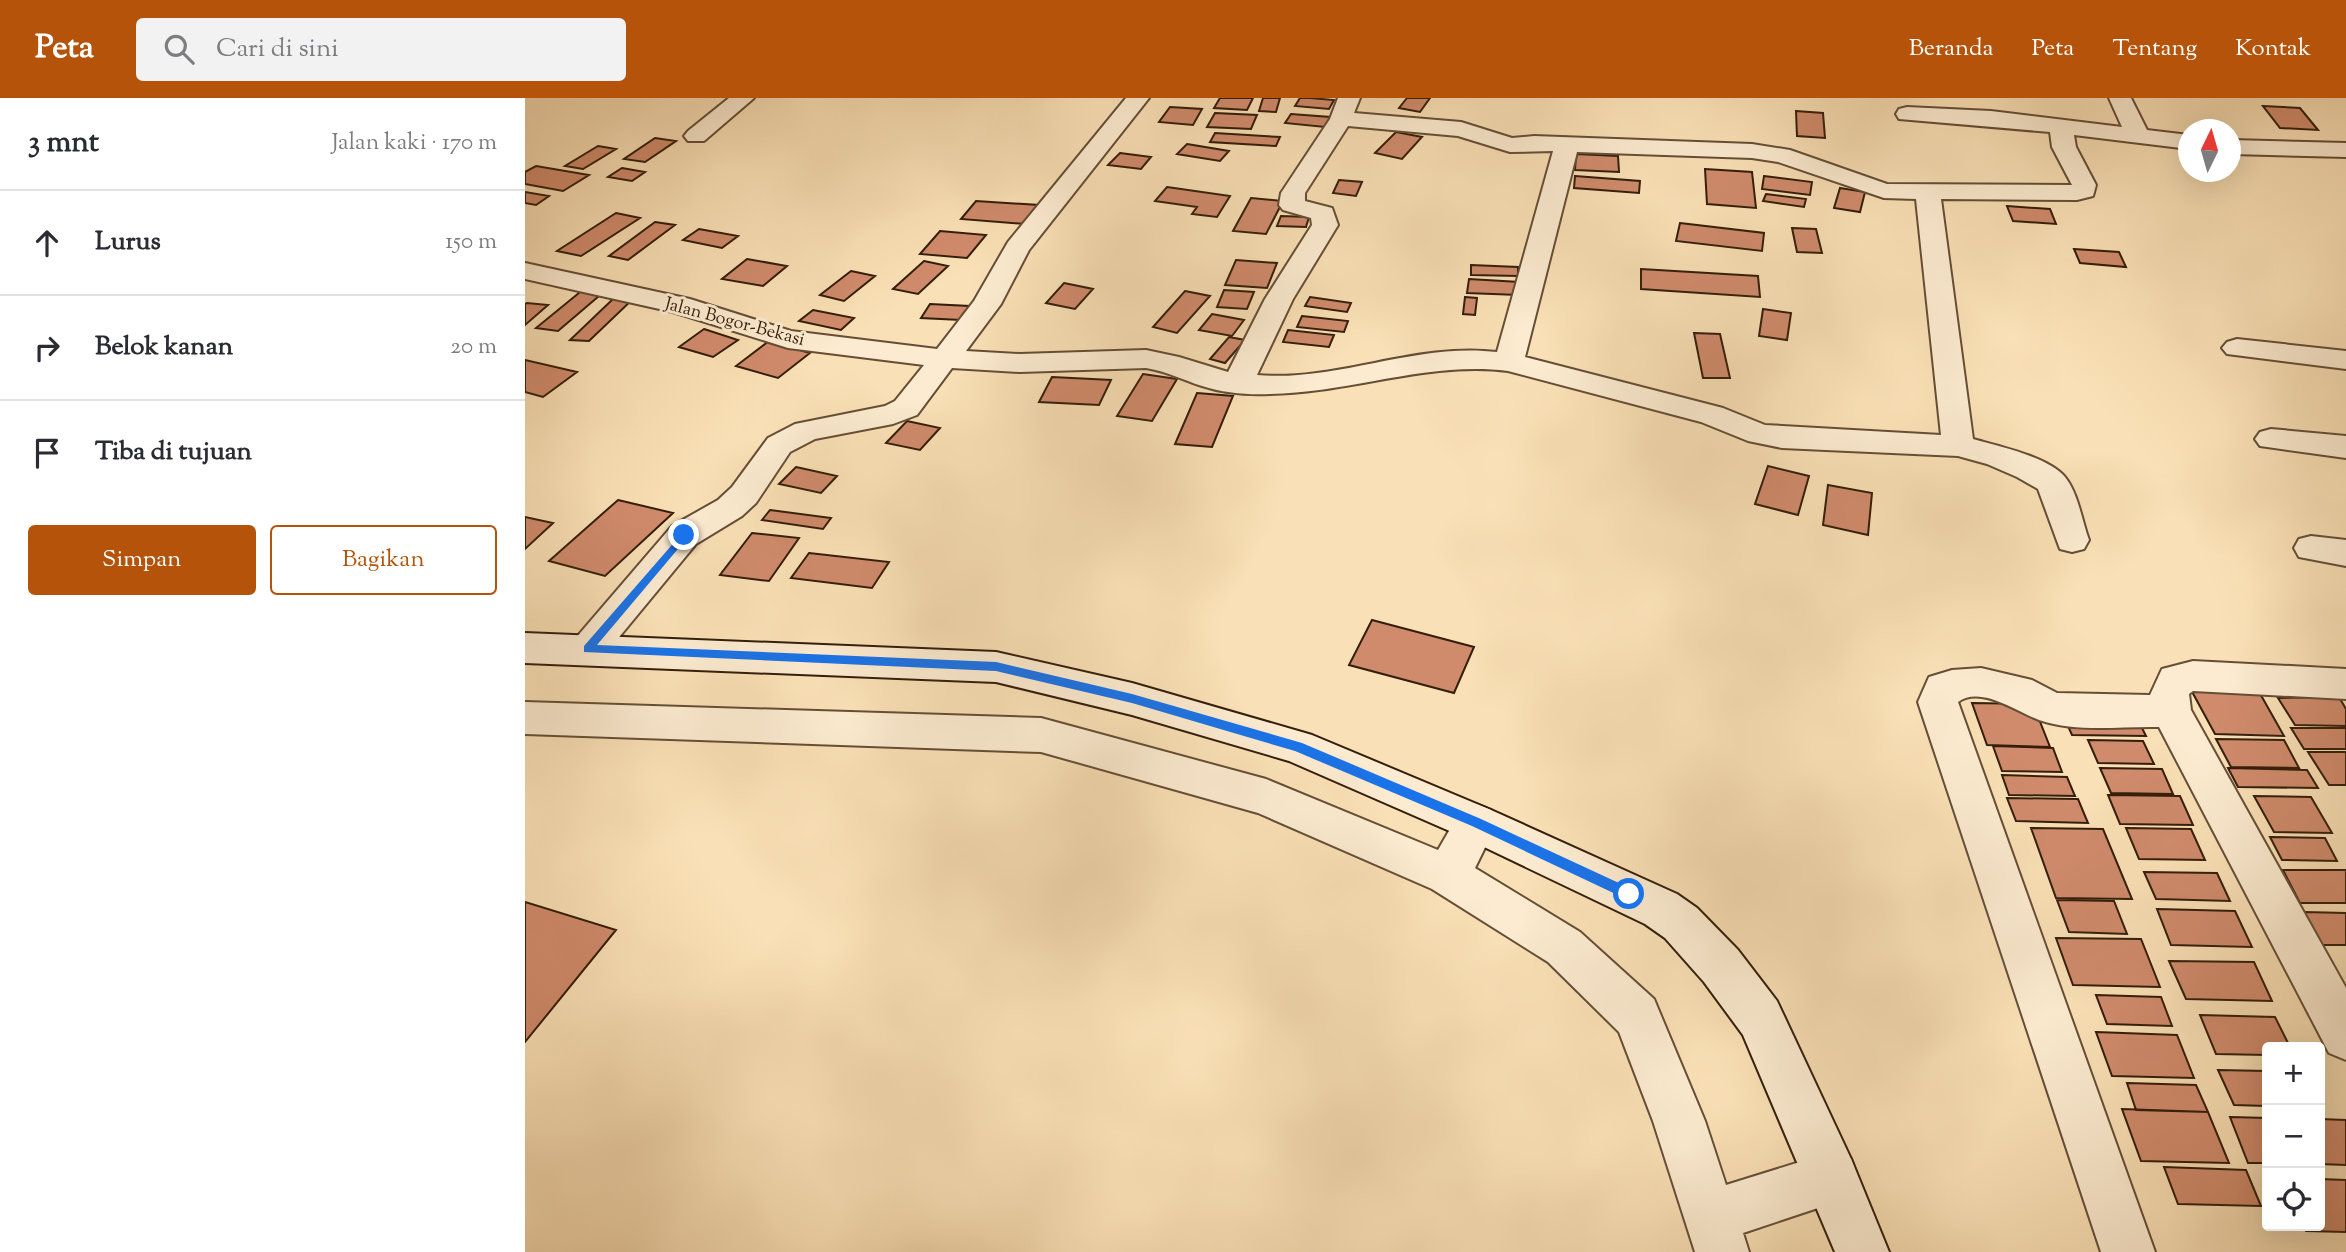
<!DOCTYPE html>
<html lang="id">
<meta charset="utf-8">
<style>
:root{--surface:#fff;--page:#f2f2f3;--text:#2b2b33;--muted:#7c7c81;--line:#e1e1e2;--accent:#b45309}
body{margin:0;font-family:"Sorts Mill Goudy",serif;background:var(--page);color:var(--text)}
.controls{position:absolute;right:21px;bottom:21px;display:grid;overflow:hidden;border-radius:7px;box-shadow:0 7px 28px #0002}
.controls button{width:63px;height:63px;display:grid;place-items:center;padding:0;border:0;border-bottom:2px solid var(--line);background:var(--surface);color:var(--text);font:35px sans-serif}
.compass{position:absolute;left:1653px;top:21px;width:63px;height:63px;border-radius:50%;background:var(--surface);box-shadow:0 7px 28px #0002;rotate:5deg}
.stop{position:absolute;width:21px;height:21px;margin:-16px;border:5px solid #1a73e8;border-radius:50%;background:#fff}
.stop.end{background:#1a73e8;border-color:#fff;box-shadow:0 2px 7px #0008}
.list{margin:0;padding:0;list-style:none}
h2{display:flex;justify-content:space-between;align-items:center;height:91px;margin:0;padding:0 28px;font-size:30px}
h2 small{font-size:23px;font-weight:400;color:var(--muted)}
.list li{display:grid;grid-template-columns:46px 1fr auto;gap:21px;align-items:center;box-sizing:border-box;height:105px;padding:0 28px;border-top:2px solid var(--line)}
.list b{display:block;font-size:26px;white-space:nowrap}
.list em{font-size:23px;font-style:normal;color:var(--muted)}
.actions{display:flex;gap:14px;padding:21px 28px}
.actions a{flex:1;padding:16px 0;border:2px solid var(--accent);border-radius:7px;text-align:center;font-size:24px;color:var(--accent)}
.actions .main{background:var(--accent);color:#fff}
.icon{flex:none;width:38px;height:38px;fill:none;stroke:currentColor;stroke-width:2;stroke-linecap:round;stroke-linejoin:round}
.map{position:relative;flex:none;width:1821px;height:1154px;overflow:hidden}
header{display:flex;align-items:center;gap:42px;box-sizing:border-box;height:98px;padding:0 35px;background:var(--accent);color:#fff}
header strong{font-size:33px}
nav{display:flex;gap:38px;margin-inline-start:auto;font-size:24px}
.search{width:490px;height:63px;background:var(--page);display:flex;align-items:center;gap:18px;box-sizing:border-box;padding:0 24px;border-radius:7px;color:var(--muted);font-size:26px}
main{display:flex}
aside{flex:1;background:var(--surface)}
.map>svg:first-child{display:block}
</style>
<header>
<strong>Peta</strong>
<div class="search"><svg class="icon" aria-label="search" viewBox="0 0 24 24"><circle cx="10" cy="10" r="6"/><path d="M15 15l6 6"/></svg>Cari di sini</div>
<nav><a>Beranda</a><a>Peta</a><a>Tentang</a><a>Kontak</a></nav>
</header>
<main>
<aside>
<h2>3 mnt<small>Jalan kaki · 170 m</small></h2>
<ul class="list">
<li><svg class="icon" aria-label="ahead" viewBox="0 0 24 24"><path d="M12 20V5M6 11l6-6 6 6"/></svg><div><b>Lurus</b></div><em>150 m</em></li>
<li><svg class="icon" aria-label="right" viewBox="0 0 24 24"><path d="M7 20v-9h11M14 6l5 5-5 5"/></svg><div><b>Belok kanan</b></div><em>20 m</em></li>
<li><svg class="icon" aria-label="arrive" viewBox="0 0 24 24"><path d="M6 21V4h12l-3 4 3 4H6"/></svg><div><b>Tiba di tujuan</b></div></li>
</ul>
<div class="actions"><a class="main">Simpan</a><a>Bagikan</a></div>
</aside>
<div class="map">
<svg width="1821" height="1154" viewBox="0 0 1821 1154">
<rect width="100%" height="100%" fill="#fae0b6"/>
<filter id="stains"><feTurbulence type="fractalNoise" baseFrequency=".00286" numOctaves="4"/><feColorMatrix values="0 0 0 0 .2 0 0 0 0 .09 0 0 0 0 .02 0 0 0 .5 -.17"/></filter>
<radialGradient id="worn" r=".72"><stop offset=".6" stop-color="#630" stop-opacity="0"/><stop offset="1" stop-color="#630" stop-opacity=".3"/></radialGradient>
<path fill="#d08b6c" stroke="#331e0b" stroke-width="2" d="M695,0H728L722,12L689,10Z
M738,0H755L751,14L734,13Z
M775,0H785L809,2L804,11L770,8Z
M882,0H905L895,14L874,10Z
M1738,8L1775,10L1793,32L1755,30Z
M645,9L677,11L668,27L634,24Z
M1271,13L1298,15L1300,40L1272,38Z
M690,15L732,17L726,31L682,29Z
M766,16L805,19L800,29L760,25Z
M871,34L897,39L877,61L850,55Z
M690,35L755,39L751,48L685,44Z
M130,40L151,43L120,64L99,61Z
M662,46L704,53L695,63L652,56Z
M73,48L91,51L58,71L40,68Z
M595,55L626,59L616,71L583,67Z
M1051,56L1093,58L1094,74L1050,72Z
M11,68L64,77L38,93L0,86V74Z
M97,70L120,74L107,83L83,79Z
M1180,71L1227,74L1231,110L1182,106Z
M1050,78L1115,83L1114,95L1049,90Z
M1239,78L1287,84L1285,97L1237,91Z
M814,82L837,84L831,98L808,95Z
M642,89L705,98L692,119L667,116L672,109L630,103Z
M1315,90L1340,94L1335,114L1309,110Z
M0,94L24,98L11,107L0,105Z
M1241,96L1281,101L1279,109L1238,103Z
M726,100L758,103L741,136L708,133Z
M451,103L514,107L501,126L436,121Z
M1482,108L1525,111L1531,126L1488,123Z
M91,115L115,120L56,158L32,153Z
M756,118L784,119L781,129L752,128Z
M130,124L150,127L103,162L84,158Z
M1155,125L1239,135L1237,153L1151,143Z
M1267,130L1291,131L1297,155L1272,154Z
M174,131L213,138L197,150L158,142Z
M415,133L461,137L442,160L395,156Z
M1549,151L1594,154L1601,169L1555,165Z
M222,161L262,168L238,188L197,181Z
M711,162L752,165L742,190L700,187Z
M399,163L423,168L393,196L368,191Z
M946,167L993,169V178L946,177Z
M1116,171L1233,178L1235,199L1116,191Z
M326,173L350,178L319,203L295,197Z
M944,181L994,184L993,197L942,195Z
M539,185L568,191L550,211L521,205Z
M60,190L81,192L33,233L11,230Z
M699,192L729,194L722,211L692,209Z
M660,193L685,198L652,235L628,229Z
M785,199L826,205L822,214L780,208Z
M940,199L952,200L950,217L938,216Z
M89,200L108,201L64,243L45,242Z
M2,205L23,207L0,227V206Z
M405,206L444,208L436,222L396,220Z
M1238,211L1266,215L1262,242L1234,238Z
M288,212L329,220L316,232L274,223Z
M687,216L719,222L707,238L674,232Z
M777,218L823,223L819,234L772,229Z
M179,231L213,242L188,259L154,249Z
M763,232L809,237L804,249L758,244Z
M1169,235L1195,236L1205,280H1178Z
M704,239L720,242L700,265L685,261Z
M244,243L285,255L253,280L211,268Z
M0,262L52,274L18,299L0,294Z
M618,276L652,281L627,323L592,318Z
M527,279L586,282L574,307L514,304Z
M672,295L708,298L687,349L650,346Z
M382,323L415,330L395,352L361,345Z
M1243,368L1284,378L1273,417L1230,406Z
M271,369L312,378L296,395L254,386Z
M1303,387L1347,395L1343,437L1298,427Z
M93,402L148,415L80,478L24,463Z
M245,412L306,420L298,431L237,422Z
M0,419L28,425L0,451Z
M227,435L274,440L244,483L195,477Z
M284,455L364,464L347,490L266,480Z
M847,522L949,549L929,595L824,567Z
M1665,590L1733,592L1759,638L1690,636Z
M1814,599L1821,611V628L1770,627L1753,600Z
M1447,605L1508,606L1525,649L1462,647Z
M1538,617L1611,618L1621,638L1547,637Z
M1766,630H1821V651H1779Z
M1691,641L1759,642L1774,670L1706,669Z
M1563,642L1618,643L1629,666L1573,665Z
M1468,648L1528,650L1537,674L1477,673Z
M1783,654H1821V687H1804Z
M1575,670L1637,671L1648,696L1586,695Z
M1703,670L1782,672L1793,690L1713,689Z
M1477,677L1542,679L1550,698L1484,697Z
M1583,697L1655,698L1668,727L1595,726Z
M1729,698L1786,699L1807,735L1749,734Z
M1482,700L1553,701L1563,725L1491,723Z
M1506,730L1578,731L1607,801L1531,800Z
M1601,730L1666,731L1680,762L1614,761Z
M1745,739L1800,740L1812,763L1757,762Z
M1758,772H1821V805H1775Z
M1619,774L1692,775L1705,803L1631,801Z
M1532,802L1589,803L1602,836L1544,834Z
M0,804L91,832L0,944Z
M1632,811L1710,813L1727,849L1646,847Z
M1779,814L1821,815V847H1797Z
M1531,840L1616,841L1635,889L1548,887Z
M1644,863L1729,864L1747,903L1661,901Z
M1571,897L1636,899L1647,928L1582,926Z
M1675,917L1750,919L1765,949H1742V957L1691,956Z
M1571,934L1652,937L1669,980L1587,978Z
M1693,972L1742,973V1008L1709,1007Z
M1602,985L1671,987L1683,1014L1611,1012Z
M1597,1011L1683,1014L1704,1065L1616,1063Z
M1705,1019L1742,1020V1065H1723Z
M1795,1021L1821,1022V1067L1795,1066Z
M1639,1069L1721,1072L1736,1108L1653,1106Z
M1795,1081L1821,1082V1134L1781,1133L1779,1128H1795Z"/>
<g fill="none" stroke-linecap="round" stroke-linejoin="round">
<defs>
<path id="street" d="M204,0H229L179,43H163L159,38L163,33Z
M601,0H624L504,152L476,206L441,253L495,256L621,252L654,259L703,274L740,201L787,127L786,120L758,112L754,107L756,95L805,21L813,0H835L829,15L936,24L987,40L1009,38L1227,46L1265,52L1362,86L1547,87L1527,49L1525,34L1374,21L1371,16L1374,11L1382,9L1466,13L1597,29L1584,0H1606L1622,32L1664,37V51L1549,37L1551,49L1571,87L1568,98L1552,102L1416,101L1448,341C1473,348 1524,359 1540,379C1553,395 1557,423 1564,442L1559,451L1547,454L1535,451L1513,391L1492,379L1462,366L1433,358L1257,350L1223,343L1176,324L983,273C903,263 825,295 745,296C723,297 698,295 677,288C658,282 641,273 621,270L495,274L427,270L392,317L368,326L290,341L265,354L231,405L217,418L171,446L76,561L63,566L50,561L44,551L50,541L147,428L193,402L207,389L243,340L270,326L360,308L370,303L399,267L263,250L148,214L0,181V165L165,201L266,233L412,251L449,203L483,144ZM823,28L933,38L985,54L1028,53L972,254C892,244 812,284 732,277L768,201L813,127L807,110L780,103V95ZM1052,54L1227,60L1253,64L1359,100L1391,101L1416,337L1240,327L1198,310L1000,259Z
M1706,42L1821,45V59L1706,56Z
M1712,241L1821,253V271L1702,256L1697,250L1702,244Z
M1746,331L1821,338V360L1735,348L1730,341L1735,334Z
M1786,438L1821,442V468L1774,459L1769,450L1774,441Z
M1668,563L1821,571V601L1668,593L1664,596L1666,612L1821,890V962L1804,955L1634,629C1594,628 1553,635 1514,622C1492,614 1456,587 1433,604L1630,1154H1576L1393,604L1404,579L1427,572L1456,570L1507,582L1532,595L1625,597L1637,571Z
M0,604L516,620L741,681L913,752L936,712L951,706L966,712L972,725L950,770L1055,834L1129,901L1180,1023L1201,1087L1307,1054L1326,1061L1333,1080L1326,1099L1218,1135L1224,1154H1170L1128,1023L1094,934L1023,864L907,791L733,715L516,654L0,636Z"/>
<path id="secondary" d="M0,535L471,554L607,585L787,637L966,712L1152,796L1172,810L1213,852L1252,903L1326,1061L1364,1154H1310L1218,937L1179,884L1140,840L1120,826L936,738L764,663L607,617L471,584L0,565Z"/>
</defs>
<use href="#street" stroke="#654e36" stroke-width="4"/>
<use href="#secondary" stroke="#331e0b" stroke-width="4"/>
<use href="#street" fill="#fcebd0" fill-rule="evenodd"/>
<use href="#secondary" fill="#fcebd0" fill-rule="evenodd"/>
</g>
<path fill="#1a73e8" d="M159,433L163,434V439L72,547L471,564L607,596L777,645L956,721L1109,792L1111,796L1104,802L1099,800L947,728L770,653L607,605L471,573L59,554V548Z"/>
<g text-anchor="middle" stroke-width="6" stroke-linejoin="round" paint-order="stroke">
<g font-size="18" fill="#331e0b" stroke="#fcebd0">
<text transform="translate(210 223) rotate(15)" y="6">Jalan Bogor-Bekasi</text>
</g>
</g>
<rect width="100%" height="100%" filter="url(#stains)"/>
<rect width="100%" height="100%" fill="url(#worn)"/>
</svg>
<div class="controls">
<button>+</button>
<button>−</button>
<button><svg class="icon" aria-label="locate" viewBox="0 0 24 24"><circle cx="12" cy="12" r="6"/><path d="M12 2v4M12 18v4M2 12h4M18 12h4"/></svg></button>
</div>
<svg class="compass" viewBox="-18 -18 36 36"><path d="M0-13l5 13h-10z" fill="#e53935"/><path d="M0 13l5-13h-10z" fill="#7c7c81"/></svg>
<div class="stop" style="left:1104px;top:796px"></div>
<div class="stop end" style="left:159px;top:437px"></div>
</div>
</main>
